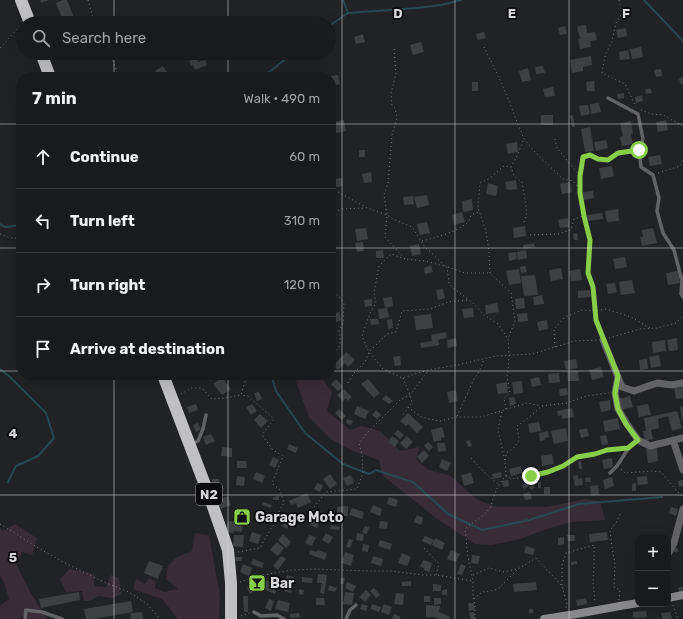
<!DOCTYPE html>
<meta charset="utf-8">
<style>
:root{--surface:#191a1c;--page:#262729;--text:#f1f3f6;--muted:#9fa1a3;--line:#37383b}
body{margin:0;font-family:Rubik,sans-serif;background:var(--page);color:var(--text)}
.controls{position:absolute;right:12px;bottom:12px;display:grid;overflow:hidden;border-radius:8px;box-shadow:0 4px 16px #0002}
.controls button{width:36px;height:36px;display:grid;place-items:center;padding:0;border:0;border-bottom:1px solid var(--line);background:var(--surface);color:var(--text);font:20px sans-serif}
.stop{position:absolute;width:12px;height:12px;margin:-9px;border:3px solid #88cf49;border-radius:50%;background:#fff}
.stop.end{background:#88cf49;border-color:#fff;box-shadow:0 1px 4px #0008}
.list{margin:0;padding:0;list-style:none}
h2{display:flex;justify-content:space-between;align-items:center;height:52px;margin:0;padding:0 16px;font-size:17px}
h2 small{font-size:13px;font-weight:400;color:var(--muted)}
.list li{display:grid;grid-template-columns:26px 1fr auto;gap:12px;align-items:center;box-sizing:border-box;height:64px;padding:0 16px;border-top:1px solid var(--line)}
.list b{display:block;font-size:15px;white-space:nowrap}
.list em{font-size:13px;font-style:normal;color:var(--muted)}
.icon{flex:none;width:22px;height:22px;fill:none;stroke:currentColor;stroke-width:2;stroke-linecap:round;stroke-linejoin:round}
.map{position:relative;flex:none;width:683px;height:619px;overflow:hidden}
.search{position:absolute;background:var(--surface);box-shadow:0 4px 16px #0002;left:16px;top:16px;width:320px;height:44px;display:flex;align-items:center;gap:10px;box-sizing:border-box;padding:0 14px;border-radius:22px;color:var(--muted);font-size:15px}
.panel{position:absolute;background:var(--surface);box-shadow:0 4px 16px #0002;left:16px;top:72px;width:320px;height:308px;border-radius:16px}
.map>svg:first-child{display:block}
</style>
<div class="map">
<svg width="683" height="619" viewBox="0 0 683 619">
<rect width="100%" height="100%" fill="#212225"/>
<path fill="#392c39" d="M284,375H329L323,380L332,392L327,411L350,430L361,426L380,431L400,451L420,447L416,459L429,470L449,475L478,500L497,507H547L585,499L600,501L605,520L571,522L547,529L520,539L492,545L475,544L436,518L382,475L379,460L353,451L332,440L309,417L295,379Z
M15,524L37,538L32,555L22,552L16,564L33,597L47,619H28L25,614L18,619H0V606L9,599L5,585L0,575V527L3,531Z
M195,533L209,535L220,596L219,619H178L162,599L133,589L136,579L145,584L149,578L156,582L155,588L165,592L178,589L166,579L168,566L177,557L192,551Z
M70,569L94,574V586L106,587L111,575L119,578L121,594L113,598L98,596L90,601H84L82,591L66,592L60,579Z"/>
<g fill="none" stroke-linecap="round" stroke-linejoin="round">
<path stroke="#264952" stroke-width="2" d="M343,0L348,13
M644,0L683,41
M329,26L348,13L417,8L441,5L461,0
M263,77L293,53
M0,224L5,227L21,225
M0,369L10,377L46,413L54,438L38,456L16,466L8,482
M271,375L276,391L305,433L343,464L369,474L376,470L413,482L448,514L482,530L529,520L579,504L662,497"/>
</g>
<path fill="#3d4043" d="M40,0H49L41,3Z
M63,0H67L76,23H64L56,3Z
M586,25L587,33L595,32L597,40L590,41L591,47L580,49L578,39H580L577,26Z
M565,26L567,34L560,35L558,28Z
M626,28L627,36L618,38L616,30Z
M484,32L486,38L478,40L476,34Z
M363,34L365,42L356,44L354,37Z
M421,42L424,52L413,55L410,45Z
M641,47L643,57L632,59L630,49Z
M628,50L630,59L620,60L619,52Z
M202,53H212L213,56L204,59Z
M591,56L592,65L583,67V71L572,73L570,60Z
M196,58L198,62L205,60L207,65L195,70L193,65L191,66L189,61Z
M163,66L169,75L166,77H159L155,71Z
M543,66L545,73L536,74L535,67Z
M528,68L531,80L522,82L519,71Z
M661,69L662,76L656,77L654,70Z
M338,75L340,84L331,86V76Z
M683,77V84L681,85L679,79Z
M594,81L595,91H587L586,82Z
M472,82H478V91H472Z
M553,87L555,96L545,97L543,89Z
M650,88L652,93L646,94L645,90Z
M624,93V98L618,99L617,94Z
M642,95L643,101L636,103L635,97Z
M599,103L601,112L591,114L590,104Z
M588,105L590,114L581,116L579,106Z
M541,115H553V125H541Z
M573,115L575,127H572L570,116Z
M344,120L346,131L336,133L334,122Z
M666,120L668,130L658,132L656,122Z
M631,121L633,134H631L633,144L622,146L620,137L623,136L620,123Z
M590,127L594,151L585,152L581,129Z
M606,140L608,148L596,151L594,142Z
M517,142L518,152L508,154L506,144Z
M359,150H365V157H359Z
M660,155L662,164L650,166L648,157Z
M612,166L614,176L601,179L599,168Z
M371,172L372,182L364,183L362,174Z
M342,178L343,186L336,187L335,179Z
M516,180L517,189L507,190L505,182Z
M570,182L572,192L562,194L560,184Z
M488,183L498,186L496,196L486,194Z
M593,191L594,198L584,200L583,192Z
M427,195L429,205L417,208L414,197Z
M413,196L414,204L404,205L403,197Z
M472,199L473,210L463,212L462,201Z
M618,209L619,221L607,222L605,211Z
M462,212L465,222L454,225L452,215Z
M602,213L603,219L588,221L587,215Z
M568,218L569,227L560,228L558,220Z
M427,222L430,233L420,235L417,224Z
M525,226L526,236L514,238L513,228Z
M366,228L368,239L357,241L355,229Z
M653,228L657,243L642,246L640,237H643L642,230Z
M577,233L578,240H574L573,234Z
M334,235L336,241L331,243V236Z
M363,242L364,251L357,252L355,243Z
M534,243L535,247L524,249L523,245Z
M419,244L421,254L412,256L410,246Z
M383,250L384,258H376V251Z
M526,250L527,258L518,260L517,252Z
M516,252L517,259L509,261L508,253Z
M625,257L627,267L615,269L613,259Z
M431,265L433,272L425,274L424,268Z
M525,266L527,272L521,273L520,267Z
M561,268L563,279L551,281L549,270Z
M519,269L521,283L509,285L506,271Z
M580,269L582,280L571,281L569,271Z
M678,271L680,283L668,285L666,273Z
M535,275L538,295L524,296L521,276Z
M632,280L635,293L621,295L619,282Z
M615,283L617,292L608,294L606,284Z
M443,289L445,298L438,300L436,290Z
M590,290L591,297L578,298V291Z
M542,295L544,304L534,305L533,297Z
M392,297L393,306L385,308L383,298Z
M524,298L525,308L516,309L515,299Z
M372,299V306L365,307L364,300Z
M497,303L499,312L486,314L485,305Z
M387,308L389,317L379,319L378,309Z
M473,308L474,317L464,318L462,309Z
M339,312L341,320L336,322L333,314Z
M527,313L528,321L518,322L517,314Z
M431,314L433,328L416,330L414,316Z
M370,319H378L379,324L371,325Z
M392,319L393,328L388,329L387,320Z
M547,320L548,329L539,331L537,322Z
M446,332L447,338L438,340L439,345L421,348L420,343L432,341L431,335Z
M456,338L457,346L448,348L447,340Z
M677,338L678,350L669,351L667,340Z
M665,340L666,351L653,353L652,342Z
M346,352L355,360L348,367L345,363L338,370L333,366Z
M659,355L661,366L651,368L649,357Z
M400,356L401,365L395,366L393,357Z
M576,359L578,368L566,370L564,361Z
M647,359L648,369L640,370L639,360Z
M601,367L604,377L592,380L589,370Z
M567,371H578L579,381H568Z
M559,373L560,382L549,383L548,374Z
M222,377L231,389L222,395L213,384Z
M539,377L541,385L532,387L530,379Z
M336,379L343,387L338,391L331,384Z
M368,379L380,393L374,398L361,384Z
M522,381L523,393L514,394L512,382Z
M507,382L508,393L498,394L496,384Z
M683,387V398L676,399L674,388Z
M567,388L568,395L560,396L559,389Z
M344,389L352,397L348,401L346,398L343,401L337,395Z
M456,390L458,401L449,403L447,392Z
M259,392L262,399L257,401L254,393Z
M386,395L393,401L389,404L382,399Z
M630,396L633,407L621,410L618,399Z
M514,397L516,404L510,406L509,398Z
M610,400L611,410L601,412L599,402Z
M196,404L198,410L189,413L187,407Z
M252,404L257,411L251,415L246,407Z
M648,404L651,415L639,417L637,406Z
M357,406L369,411L365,419L354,414Z
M683,406V421H682L680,407Z
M572,408L574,417L562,419V415L558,416L557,411Z
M339,409L346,416L342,420L335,413Z
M376,410L381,415L377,419L372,415Z
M677,411L682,428L672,431L668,416L658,419L659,428L651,430L653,439L645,441L643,431H646L644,418Z
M408,413L423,427L417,433L408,424L406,426L400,421Z
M260,414L268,421L261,428L254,420Z
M618,418L620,429L605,432L603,421Z
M347,419L353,421L351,425L346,423Z
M539,422L541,431L530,433L528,424Z
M198,423L201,429L196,432L193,425Z
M442,427L445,437L441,438V440L434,442L431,430Z
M566,428L568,441L554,444L551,431Z
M587,428L589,436L581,438L579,430Z
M398,430L404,435L400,439L394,434Z
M548,431L549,437L545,438V440L540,441L539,433Z
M211,434L215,441L206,445L203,437Z
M606,435L608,444L602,445L600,436Z
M392,436L399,441L395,447L388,442Z
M407,436L413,442L406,449L400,443Z
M470,440L472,446L468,447L466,441Z
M428,442L433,447L429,451L424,446Z
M437,443H445L446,451L438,452Z
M289,444L298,448L296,453L287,449Z
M222,447L232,448V457L221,456Z
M657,448L658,461L648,463L646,449Z
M424,450L429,456L422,463L417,457Z
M552,454L554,464L542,466L541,456Z
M273,457L279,460L275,468L269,465Z
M612,458L613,467L604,469L602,460Z
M442,459L451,463L447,471L439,467Z
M237,461H246L247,468H237Z
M581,461L582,469H579L578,462Z
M521,466L522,473L511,476L509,469Z
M256,472L265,476L262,483L253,479Z
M501,472L502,477L493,479L492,474Z
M471,473L474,483L464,486L461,475Z
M330,474L337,484L330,489L323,479Z
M351,475L354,483L347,486L343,478Z
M578,475V479L582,478L583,485L575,486L573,476Z
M237,476L245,477L244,486L236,485Z
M647,476L648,484L638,485L637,477Z
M590,477L591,482H586L585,478Z
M612,477L614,486L605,489L603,480Z
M212,479H219V490H212Z
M508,480L509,486L503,487L502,481Z
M683,480V486L679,487L678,481Z
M527,482L529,486L524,489L522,485Z
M538,482H541V488H538Z
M317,483L323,485L320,492L314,489Z
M636,483V491H632V484Z
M532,484L535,487L532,490L529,488Z
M598,485L599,495L591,496L590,486Z
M544,487H550V494H544Z
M530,492L532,499L525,500L523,494Z
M307,493L311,502L298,508L296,503L291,505L289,501Z
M228,496L231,505L221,509L218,500Z
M279,496V500H273V497Z
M389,497L398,500L396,507L387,504Z
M263,502L272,505L271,508L262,505Z
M373,505L382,509L380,516L370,512Z
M348,506V516H337V507Z
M671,507L678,509L676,516L669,513Z
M352,508L364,512L362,519L349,515Z
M316,510L323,512L317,528L310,525Z
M292,512L297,514L294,520L289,518Z
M272,513L276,517L274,519L270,516Z
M417,515L423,518L421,525L414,522Z
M285,520L290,522L287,529L282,526Z
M228,521L243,523L242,532L234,531V533L226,532Z
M380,521L388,522L387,529L379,528Z
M331,525L340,527L339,530L330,529Z
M365,526L369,527L367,534L362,533Z
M252,532L261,535L258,544L249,541Z
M607,532L608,540L590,542L589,534Z
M326,533L333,537L329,544L322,540Z
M357,533L364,534L363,541L356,540Z
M283,534L291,542L286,548L278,540Z
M234,535H244L243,547L233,546Z
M309,535L316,537L312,546L305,543Z
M567,535H575V541H568Z
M425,536L434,540L431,545L422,541Z
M564,537V544L558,545V538Z
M435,538L445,543L442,550L432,545Z
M349,539L353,540L350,548L346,547Z
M380,540L392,544L390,550L378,546Z
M277,542L284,548L278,556L270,550Z
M363,544L369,545L368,552L362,551Z
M526,546L535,549L533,555L524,553Z
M673.5 550a2.5 2.5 0 1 1 5 0a2.5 2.5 0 1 1-5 0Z
M310,550L317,552V550L327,553L325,560L309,554Z
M451,550L460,554L456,562L447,559Z
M345,552L354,555L351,566L341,563Z
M402,553L411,557L407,566L398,563Z
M472,555L480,556L478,564L471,563Z
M281,556L286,559L278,570L273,566Z
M373,556L383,559L381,566L371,563Z
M232,557H242V561H232Z
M253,559L264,563L262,568L251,564Z
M423,560L432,563L429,572L424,570V568L420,567Z
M149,561L163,566L158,579L144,573Z
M577,561V564L571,565V562Z
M243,564L252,568L249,576L240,572Z
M461,564L466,566L462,575L457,574Z
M318,574L327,575L324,594L320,593L322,583H317Z
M287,575L296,578L293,585L284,582Z
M302,577L313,578L312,583L302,582Z
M341,578H345L344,584H340Z
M264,579L278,585L275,594L261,588Z
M411,581V586H402V582Z
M347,582L356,586L353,592L345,588Z
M536,582L537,590L514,592L513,584Z
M283,584L293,587L291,593L284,591L285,587H282Z
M433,584L441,585V591H433Z
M253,585L256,590L250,594L247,588Z
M329,585L337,588L335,592L328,590Z
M683,586V591L679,592L678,588Z
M374,588L380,595L376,598L370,591Z
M299,589L304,590L303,595L299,594Z
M447,589V595H442V590Z
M366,590L371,595L365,602L359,597Z
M79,592L80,600L41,608L39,599Z
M345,592L354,593L352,605L343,604Z
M396,593L404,594L403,605L394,604Z
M243,596H248V612H244Z
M424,596H430V602H424Z
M316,598H324L325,605H316Z
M434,598H441V604L434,605Z
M586,598L587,604L577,606L576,600Z
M269,599L274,601L271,611L265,608Z
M278,600L290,603L288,612L275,609Z
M131,601L133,612L93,619H86L84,609Z
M468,603H474L475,610L469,611Z
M362,604L368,606L366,611L360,609Z
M372,604L381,607L379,612L371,609Z
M384,604L392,607L389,615L381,612Z
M426,605L440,606L439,612L450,617L449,619H438L435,618L436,617H426Z
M528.5 611a2.5 2.5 0 1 1 5 0a2.5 2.5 0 1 1-5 0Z
M646,611L647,617L633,618V612Z
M142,612L143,619H131L130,613Z
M469,612H474L475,619H470Z
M670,612L672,619H662L661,613Z
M299,613L300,617L290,618V614Z
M394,614L401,617L400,619H392Z"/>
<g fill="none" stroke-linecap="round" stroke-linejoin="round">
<path stroke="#7b7b7e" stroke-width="1" stroke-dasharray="1 3" stroke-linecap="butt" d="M88,0L93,18L99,23
M619,0L622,13L616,23L612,41L605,56L602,73L625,84L636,107
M484,47L502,84L524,139L535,152L563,179L573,181L579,188
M0,48L20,26
M394,49L396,74L391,93L392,105L395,108L397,117L392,135L388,183L384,195L387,215L385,237L405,259L425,261L447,267L449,283L453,288L473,303L484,315L498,324L508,339
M110,53L117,72L120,77
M641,110L651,114L663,115L683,126
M555,139L557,148L580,176V193L583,216L590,240L588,273L593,287L596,320L600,333
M658,173L680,166L683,160
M580,175L583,157L590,155L598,159L608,160L618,153L635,151
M331,188L367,208L387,215L393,219L412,227L424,246L445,266
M331,214L341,209L366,208
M524,222L527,212L522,182L514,176L511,167L517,156L524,139
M0,234L10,238H20L21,239
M530,235L558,234L571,230L574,219L583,216
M422,241C434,238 457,232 467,223C469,221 470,218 471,215L479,212
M405,259L391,254L379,266L374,292L376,303L370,313L362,336L369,352L383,369L402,378L428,370L457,365L496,356L532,354L575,341L597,340
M448,267L465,273H490L511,293L515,321L508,339L509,354L508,371L507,377L510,393L504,398L506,410
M490,273L489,252L486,231L478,208L480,183L490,178L504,166L511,167
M331,289L344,302L343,324L339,330C341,343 342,347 331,355
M609,338L640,329L657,328L676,323L683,315
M555,347L554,329L565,317L582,310L595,311L606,309L631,317L650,328
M403,378L410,395L412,402L403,415
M348,383L354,373L365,362L369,352L387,334L396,332L402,311L430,309L448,302L469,300
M181,394L191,388H202L212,399L225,398L241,395L247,375
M408,407L421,417L440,421L457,417H481L527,403L541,406
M457,416L474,379L480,370L484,359
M471,458L485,473L498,484
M505,460L507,452L513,449L519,440L517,426L527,419L542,406L567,403L586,396L609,393
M621,469L625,473L652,471L661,472L683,498
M506,476L512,479L531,476L547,472L563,466L577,457L595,454L607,450L622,449
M308,522L314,507L326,492L357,489L363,473L362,455L359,443L366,434L400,400L410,395L428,371
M0,524L40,549L69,565L106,583L129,592L147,604L159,618V619
M424,548L439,564L436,575
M238,552L260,548L270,530L279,517V511L284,503L280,490L272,483L283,456L273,450L262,435L274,419L248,396L241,395
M473,575L489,568L503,572L517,569
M240,582L263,575L292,570L316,569L369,571H390L423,575H436L473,581
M562,585V565L566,553L594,545V564L593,581L595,603
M474,599L482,592L491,591L498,589L518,569L536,558L562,586L567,604L566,608
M619,600L620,590L614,587L615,564L612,547L610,530L616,523L620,514
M673,605L678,619
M241,616L250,613
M475,619V604L473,597V581L468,557L465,529C473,522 483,517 490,508C492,505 492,501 493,499C496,490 499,483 506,476L505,461L498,429L502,411"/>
<path stroke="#636365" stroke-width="3.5" d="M608,98L638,114L643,139L639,150L641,167L653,175L659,198L657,211L663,233L674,250L682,281L681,294L683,297
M192,444L198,441L203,429L206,415
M610,473L617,466L628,449L638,440
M254,612L261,616L277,615L284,619
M25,619L26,610L42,612L62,619
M346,619L350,610L356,605"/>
<path stroke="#636365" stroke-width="7" d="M603,340L618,377L615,393L618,409L627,424L638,440L650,446L683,438
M618,377L622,387L634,391L657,383L672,385L683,383
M673,440L683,470
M668,554L674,543L683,509"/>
<path stroke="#89888b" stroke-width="8" d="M668,598L683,595
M544,619C575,615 606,608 638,603"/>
<path stroke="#c0bfc3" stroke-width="12" d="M21,0L30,23
M41,53L50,77
M163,375L210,498L228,550L231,583V619"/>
</g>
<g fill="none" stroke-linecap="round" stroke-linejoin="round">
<path stroke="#88cf49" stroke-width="5" d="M531,476L548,472L563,466L577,457L595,454L607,450L628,448L638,440L626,424L618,409L615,393L618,376L596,320L593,287L588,273L590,240L584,216L580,193V176L583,157L590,155L598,159L608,160L618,153L639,150"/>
</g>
<path fill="none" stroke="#d7d7d9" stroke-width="1" stroke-opacity="0.55" d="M114,0V23M228,0V23M342,0V619M455,0V619M569,0V619M114,53V77M228,53V77M0,124H21M331,124H683M0,248H21M331,248H683M0,371H21M331,371H683M114,375V619M228,375V619M0,495H683"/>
<defs>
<symbol id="shop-square" viewBox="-11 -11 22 22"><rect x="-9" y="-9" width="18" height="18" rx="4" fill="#88cf49" stroke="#0b0b0d"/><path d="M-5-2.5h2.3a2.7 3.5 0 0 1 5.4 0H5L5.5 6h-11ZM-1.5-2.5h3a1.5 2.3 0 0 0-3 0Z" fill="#111"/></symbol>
<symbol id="bar-square" viewBox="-11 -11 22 22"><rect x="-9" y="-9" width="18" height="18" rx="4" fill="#88cf49" stroke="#0b0b0d"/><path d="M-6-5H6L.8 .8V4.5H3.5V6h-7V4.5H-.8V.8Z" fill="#111"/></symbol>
</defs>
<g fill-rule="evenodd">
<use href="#shop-square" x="232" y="507" width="20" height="20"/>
<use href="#bar-square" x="247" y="573" width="20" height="20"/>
</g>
<g text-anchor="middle" stroke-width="3.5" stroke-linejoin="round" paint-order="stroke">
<rect fill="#0b0b0d" stroke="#9a9a9c" stroke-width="1" x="196" y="483" width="26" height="22" rx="3"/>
<g font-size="13" font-weight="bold" fill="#d7d7d9">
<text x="209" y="499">N2</text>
</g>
<g font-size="14" font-weight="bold" fill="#d7d7d9" stroke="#0b0b0d" text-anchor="start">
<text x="255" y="522">Garage Moto</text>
<text x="270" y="588">Bar</text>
</g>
</g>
<g font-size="13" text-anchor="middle" font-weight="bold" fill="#d7d7d9" stroke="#0b0b0d" stroke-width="3.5" stroke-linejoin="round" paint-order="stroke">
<text x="398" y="18">D</text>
<text x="512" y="18">E</text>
<text x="626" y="18">F</text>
<text x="13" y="438">4</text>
<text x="13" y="562">5</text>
</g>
</svg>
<div class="controls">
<button>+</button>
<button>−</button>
</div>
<div class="stop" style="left:639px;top:150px"></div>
<div class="stop end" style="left:531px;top:476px"></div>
<div class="search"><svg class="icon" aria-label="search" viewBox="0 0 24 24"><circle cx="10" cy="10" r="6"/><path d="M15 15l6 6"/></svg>Search here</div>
<section class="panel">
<h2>7 min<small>Walk · 490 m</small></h2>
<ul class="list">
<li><svg class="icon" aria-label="ahead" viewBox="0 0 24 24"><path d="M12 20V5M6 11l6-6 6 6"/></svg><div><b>Continue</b></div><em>60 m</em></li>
<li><svg class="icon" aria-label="left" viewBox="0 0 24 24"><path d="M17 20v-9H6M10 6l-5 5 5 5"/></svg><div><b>Turn left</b></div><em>310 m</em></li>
<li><svg class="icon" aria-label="right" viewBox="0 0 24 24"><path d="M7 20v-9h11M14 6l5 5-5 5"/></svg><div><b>Turn right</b></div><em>120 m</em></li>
<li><svg class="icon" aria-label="arrive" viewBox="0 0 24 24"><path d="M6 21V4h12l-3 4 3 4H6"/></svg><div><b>Arrive at destination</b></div></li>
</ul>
</section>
</div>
